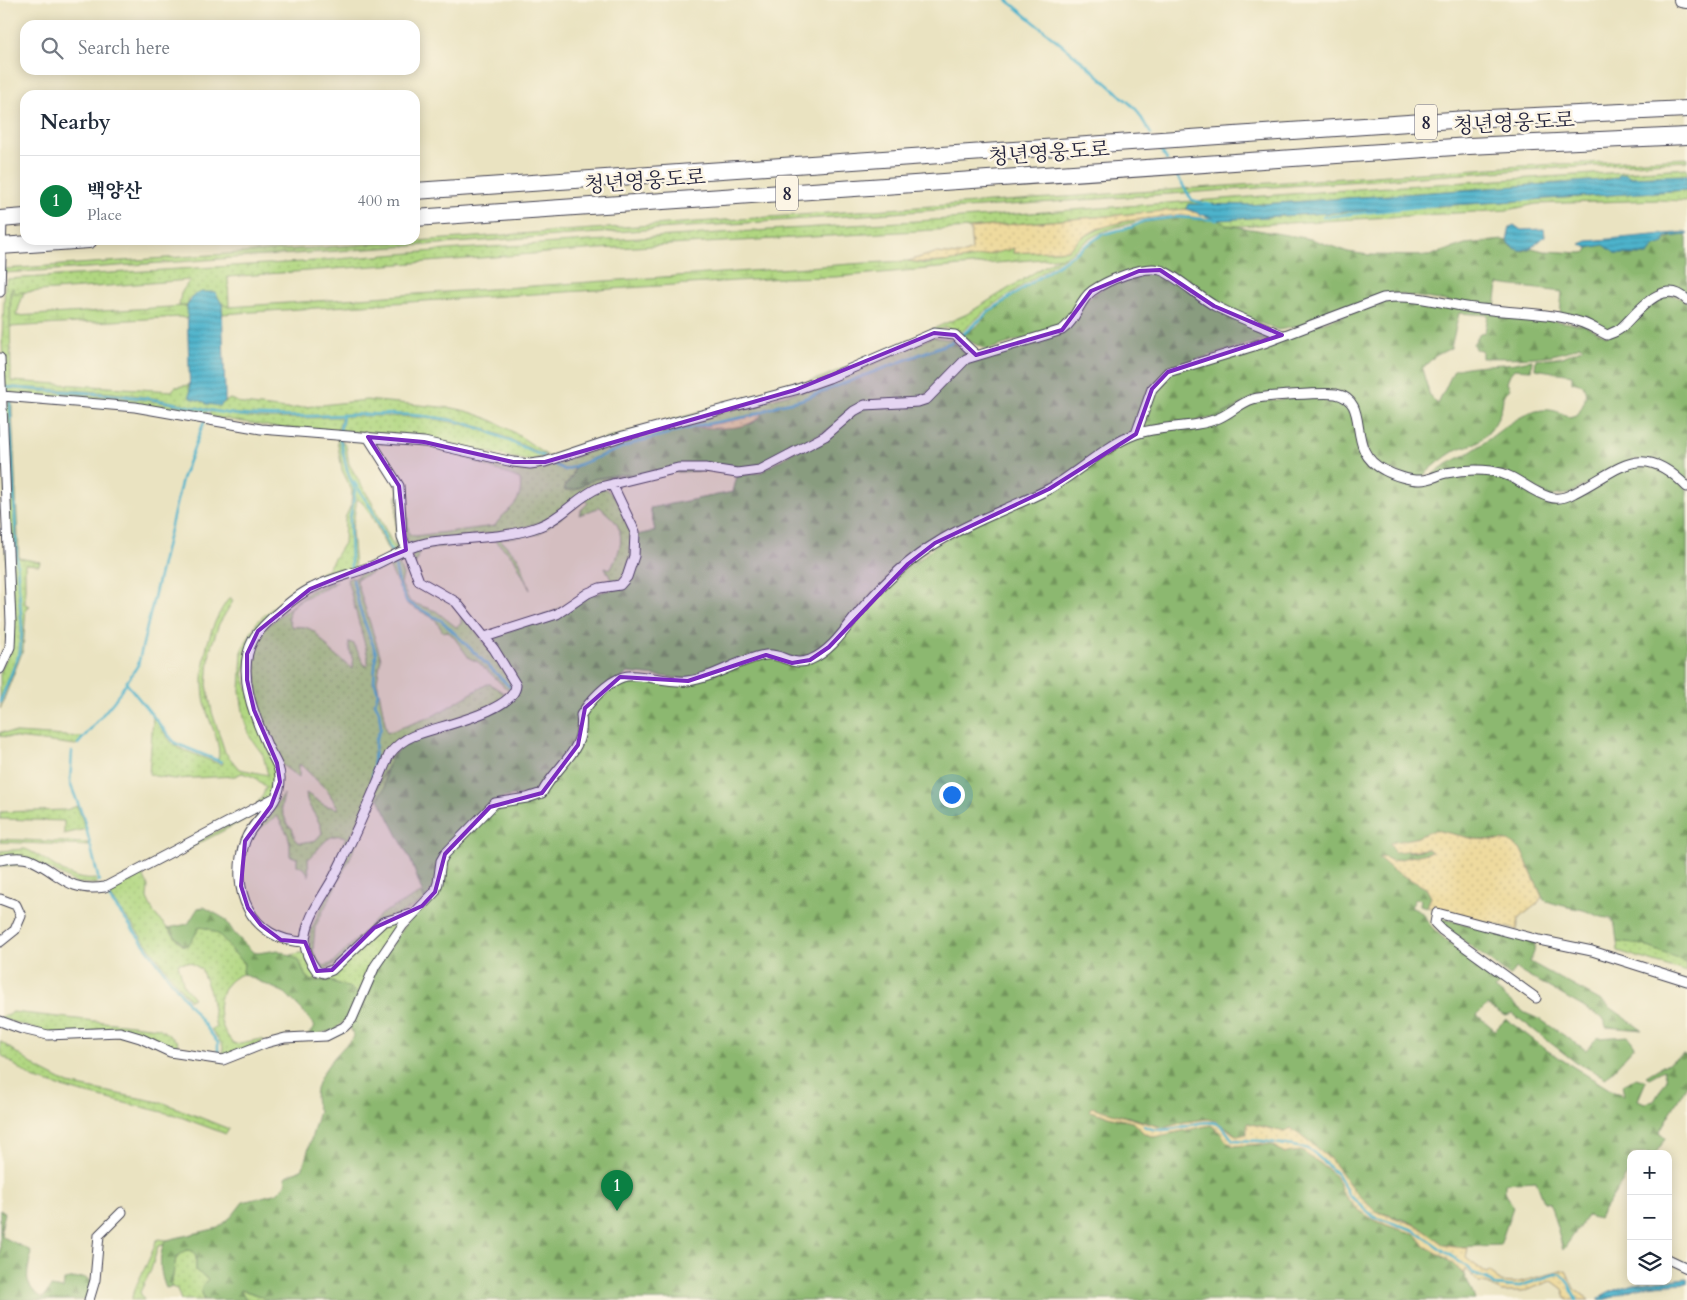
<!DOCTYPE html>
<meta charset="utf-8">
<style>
:root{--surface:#fff;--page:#f6f6f7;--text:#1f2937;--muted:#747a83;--line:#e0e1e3;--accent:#0b8043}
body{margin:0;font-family:Cardo,"Noto Serif KR",serif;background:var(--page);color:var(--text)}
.controls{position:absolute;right:15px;bottom:15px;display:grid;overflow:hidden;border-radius:10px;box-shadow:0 2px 12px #0003}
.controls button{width:45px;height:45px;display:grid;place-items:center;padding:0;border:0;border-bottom:1px solid var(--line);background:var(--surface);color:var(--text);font:25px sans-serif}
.you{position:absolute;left:951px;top:794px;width:18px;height:18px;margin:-12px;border:4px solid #fff;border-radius:50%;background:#1a73e8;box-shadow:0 0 0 8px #1a73e833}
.badge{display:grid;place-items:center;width:32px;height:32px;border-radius:50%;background:var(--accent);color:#fff;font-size:16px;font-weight:700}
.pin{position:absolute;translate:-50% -41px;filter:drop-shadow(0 1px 2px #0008)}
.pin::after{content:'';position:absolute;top:26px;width:18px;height:15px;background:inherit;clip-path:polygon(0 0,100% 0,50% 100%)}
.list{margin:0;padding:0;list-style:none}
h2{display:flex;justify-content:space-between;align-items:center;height:65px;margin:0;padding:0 20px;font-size:21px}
h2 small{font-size:16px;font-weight:400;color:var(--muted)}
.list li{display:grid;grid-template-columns:32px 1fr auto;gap:15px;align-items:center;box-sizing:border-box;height:90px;padding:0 20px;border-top:1px solid var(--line)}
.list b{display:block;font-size:19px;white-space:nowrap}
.list p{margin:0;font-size:16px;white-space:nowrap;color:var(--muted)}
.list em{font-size:16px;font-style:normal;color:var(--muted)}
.icon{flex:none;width:28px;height:28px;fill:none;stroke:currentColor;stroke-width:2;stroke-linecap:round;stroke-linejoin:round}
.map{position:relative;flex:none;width:1687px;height:1300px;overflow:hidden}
.search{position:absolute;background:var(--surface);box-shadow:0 2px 12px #0003;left:20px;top:20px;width:400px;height:55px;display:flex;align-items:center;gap:12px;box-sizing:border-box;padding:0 18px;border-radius:15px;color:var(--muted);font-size:19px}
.panel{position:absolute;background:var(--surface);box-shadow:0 2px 12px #0003;left:20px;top:90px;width:400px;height:155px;border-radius:15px}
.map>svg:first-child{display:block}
</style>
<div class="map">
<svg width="1687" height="1300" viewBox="0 0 1687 1300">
<defs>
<pattern id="grass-dots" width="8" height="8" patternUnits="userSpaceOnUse" patternTransform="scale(1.25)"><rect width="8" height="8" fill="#b1d781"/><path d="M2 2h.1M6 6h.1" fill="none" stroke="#98b870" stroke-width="1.8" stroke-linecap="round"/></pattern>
<pattern id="forest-firs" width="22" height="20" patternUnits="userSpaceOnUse" patternTransform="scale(1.25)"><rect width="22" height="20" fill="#8cb86f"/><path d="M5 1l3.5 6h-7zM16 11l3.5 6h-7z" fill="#72955c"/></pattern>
<pattern id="wetland-marsh" width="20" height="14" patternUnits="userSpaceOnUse" patternTransform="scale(1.25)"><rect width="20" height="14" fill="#b1d781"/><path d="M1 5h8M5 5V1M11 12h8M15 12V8" fill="none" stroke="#98b870"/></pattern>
<pattern id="sand-dots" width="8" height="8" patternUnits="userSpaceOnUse" patternTransform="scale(1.25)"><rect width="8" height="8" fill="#eeda9e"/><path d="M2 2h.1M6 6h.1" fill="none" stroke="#ccbb89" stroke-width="1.8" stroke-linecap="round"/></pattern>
<pattern id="water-rules" width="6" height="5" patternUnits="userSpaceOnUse" patternTransform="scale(1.25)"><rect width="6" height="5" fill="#4db3cc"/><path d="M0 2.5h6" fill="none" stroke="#4091a7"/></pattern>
</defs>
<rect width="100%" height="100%" fill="#fcf5e5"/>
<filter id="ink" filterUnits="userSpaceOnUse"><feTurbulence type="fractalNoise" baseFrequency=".02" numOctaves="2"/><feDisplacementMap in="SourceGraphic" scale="10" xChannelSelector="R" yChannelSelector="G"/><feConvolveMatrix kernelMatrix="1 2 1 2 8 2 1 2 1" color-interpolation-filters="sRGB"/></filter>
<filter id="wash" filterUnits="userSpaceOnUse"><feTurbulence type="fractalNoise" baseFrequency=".0096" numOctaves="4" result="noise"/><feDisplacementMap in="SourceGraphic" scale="20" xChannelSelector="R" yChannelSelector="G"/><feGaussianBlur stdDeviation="1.12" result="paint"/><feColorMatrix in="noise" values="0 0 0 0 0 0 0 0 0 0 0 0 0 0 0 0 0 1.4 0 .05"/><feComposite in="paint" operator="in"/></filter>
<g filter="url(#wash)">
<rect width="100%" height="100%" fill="#eae3c1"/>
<path fill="url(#grass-dots)" stroke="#6a7c5e" d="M1687,158V161L1521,170L103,267L4,273V269L1521,166Z
M1687,168V175L1628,177L1626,174L1617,178L1603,180L1249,205L1188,204L1186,209L970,228L599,249L228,277L229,307L222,304L215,292L189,299L187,306H179L181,293L190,280L13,293V288L10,292L11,381L172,391L175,387L189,385L190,398L220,405L230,399L243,404L287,409L366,400L452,408C489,414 520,435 549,457C518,444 485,425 451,419C381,407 310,420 240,414C209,411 178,402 147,397C100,390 51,390 4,386L2,339L5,284L7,279L301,262L460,249L949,219L1373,188Z
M1687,190V201L1658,200L1536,204L1508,210L1238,226L1227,225L1218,220Z
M1065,257L988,309L958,335L946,327L940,329L825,378L558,455L559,452L823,377L967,314L1058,258Z
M933,337L954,340L800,400L781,403L751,415L700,425L636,441L565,469L554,463L635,437L829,383Z
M3,388L146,400L208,410L205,416L8,393Z
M11,400L20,402H12V412L19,558L40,562L39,565L25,564V604L30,606L26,608L23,650L0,709L21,652L23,629L17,563Z
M9,401L16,563L21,628L19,652L0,700V674L7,657L4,406Z
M211,410C252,422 298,418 341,417L338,431L272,427L208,416Z
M344,416C379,416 416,415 451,422C483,427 514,444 543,458L528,461L417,437L341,431Z
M337,439H339L346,470L354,490L349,519L351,572L308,585L262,623L243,674L277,774L274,796L257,804L263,795L266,787L254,777L242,773L235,776L174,779L149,775L153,717L172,743L179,748L222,765L223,762L218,760C222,745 211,726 207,712C197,675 206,627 230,597L233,601L219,624L210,650L207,685L212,712L225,752L239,769L268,775L263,755L250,737L244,717L240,692L242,649L257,622L293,590L328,568L344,543L345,518L351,505L352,491L342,470Z
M341,439L346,446L349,464L371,501L395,549L397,495L398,548L393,554L372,508L350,477Z
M441,449L529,470L552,464L565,471L574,468V474L565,485L575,490L594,479L651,473L612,482L547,520L519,529L408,545L394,470C410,484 406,514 409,534L415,536L495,526C506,507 524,507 520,479Z
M353,482L371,509L391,555C381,540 371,506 357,499L352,530L355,569L352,571L351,519L355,497Z
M604,488C617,495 628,518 632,531C636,547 629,579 613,584L605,567L610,569C620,554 627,533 612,518C608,514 604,511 600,507L579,515L581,510L588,503L586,500L538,534L500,539L519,559L530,590L514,558L493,539L420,550L415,565L412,555L419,547L520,533Z
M393,560L404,562L399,564L403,575L401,584L410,602L436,611L456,627L461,624V613L482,639L514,686L509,691L478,662L469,658L453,636L447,631L443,632L435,619L407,604L389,566L356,579L381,658L377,681L387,733L433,716L487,684H490L508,696L491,706L401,740L323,889L346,837C326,830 320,851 308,859L309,876L305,869L297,865V858L290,856V843L288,835L277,816L256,831L247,841L253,830L269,816L284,794L281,808L288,826L292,828L295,840L301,843L316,840L322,833C321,818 306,808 306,793L324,805L339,809L327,790L302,766L299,764V778L281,764L263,732L249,680L250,656L261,631L311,590L337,581C326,594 274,599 292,627C318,624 317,639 334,654C340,659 347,664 353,669C355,660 348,651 349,642L354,644L365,666L368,665V656L347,579L352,577L353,579L361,573Z
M0,732L83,737L76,745L0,736Z
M385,771V788L373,806L349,860L315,927L313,950L318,961L324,966L333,963L381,914L421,893L425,900L398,915L340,961L324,970C309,965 308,943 311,930Z
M77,806L86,829L64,834V821L0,819V812L66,810Z
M260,809H265L142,873L148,886L147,898L154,913L183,946L200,927C226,931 225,948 244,962L243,974C213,982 213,1026 235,1044L261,1039L265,1041L223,1058V1046L211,1029L216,1028L210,992L201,969L189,962L178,963L184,986L194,998L189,1000L105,889Z
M0,839L89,843V846L0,842Z
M25,849C49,858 68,883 96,879L97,884L76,883L52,870L0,856V851Z
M29,861L60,882L25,865L0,866V862Z
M402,920L361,997C350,988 337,981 321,980C317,980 313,982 310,980C302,976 302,962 291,955L304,952L324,976L384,924Z
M1617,942L1643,945L1687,962V972L1618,951Z
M13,1012L159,1028L178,1042L175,1051L141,1036L48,1033L0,1018Z
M0,1041L39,1069L68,1084L164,1103L229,1129L226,1134L175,1115L79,1092L32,1078L0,1054Z
M159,1239L167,1240L163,1245L158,1246L151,1270L140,1292L144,1300H131C137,1279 150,1262 156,1241Z
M186,1250L193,1251L196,1256V1271L209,1279L202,1296L204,1300H181L177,1289L171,1287L176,1258Z
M242,1290L262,1296L265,1300H246L240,1291Z"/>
<path fill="url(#forest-firs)" stroke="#576d55" d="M1177,218L1218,220L1227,225L1311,239L1348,252L1369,255L1429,256L1465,244L1503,240L1507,241L1511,247L1523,251L1532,248L1544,251L1582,253L1587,252L1588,248L1604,244L1627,255H1647C1658,241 1667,236 1685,235L1687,238V296L1663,291L1618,328L1607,332L1560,316L1562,292L1498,284L1495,308L1397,294L1307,325L1278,330L1236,314L1161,268L1090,290L1067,325L987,350L961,337L978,325L991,311L1103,235L1145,222Z
M1160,272L1272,333L1273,337L1178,365L1150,387L1131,431L1048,487L934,542L827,646L802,660L774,653L687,679L628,673L583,707L579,736L541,792L502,798L443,852L437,882L425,900L411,861L379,799L380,794L385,788C384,768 390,758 404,744L515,696L519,685L495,644L496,637L590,595L621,587L637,535L655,531L650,508L733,492L737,476L761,472L866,407L918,404L968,361L1063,332L1087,299L1117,279L1139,274Z
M1674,295L1687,302V484L1636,459L1568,494L1550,496L1504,472L1432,475C1446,462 1463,458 1478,447C1504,429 1537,394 1570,418L1577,416C1583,405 1589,396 1583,385L1572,382V375L1535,369L1536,359L1563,357L1583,348L1581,345C1553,361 1514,357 1482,358V350L1475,349L1473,344L1480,333L1485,332L1488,315L1459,313L1451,348L1435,356L1422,369L1430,396L1438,404L1454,370C1472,365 1487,365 1505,364C1514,364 1523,361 1532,360L1531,370L1514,369L1510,374L1507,383L1510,389L1503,396C1503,415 1490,438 1471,445C1466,447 1461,447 1456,450C1443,458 1431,468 1420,479L1385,469L1369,455L1347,396H1257L1217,417L1142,431C1147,403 1149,394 1169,373L1397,298L1583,325L1607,336L1656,297Z
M955,342L966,355L937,387L918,400L878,401L759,468L617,475L594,479L575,490H564C566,481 574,478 574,468C610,449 654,435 693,428C712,425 731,427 750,424C758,422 758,416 764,412C773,405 789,403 800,401Z
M1329,395L1349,404L1367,458L1407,480L1492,473L1560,500L1624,467L1656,464L1687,489V962L1643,945L1617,942L1615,926L1610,918C1599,918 1593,913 1583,910C1569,907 1557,905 1544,900L1521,850L1508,841L1475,839L1435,830L1415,838L1391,843L1410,852L1428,849L1433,852L1391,861L1384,857L1393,870L1426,888L1431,897L1427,907L1420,905L1421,900L1416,898L1411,907L1424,914C1430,936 1484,965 1505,979L1495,989L1525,1013L1541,1020L1586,1050L1597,1038L1628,1036L1635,1046L1606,1078L1574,1061L1513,1014L1505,1016L1487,1005L1477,1015L1495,1030L1506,1019L1548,1051L1614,1092L1624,1095L1622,1085L1636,1078L1646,1081L1638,1100L1645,1103L1654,1101L1667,1079L1664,1070L1649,1078L1646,1076L1683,1054L1687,1056V1085L1659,1132L1666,1138L1655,1154H1631V1169L1598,1219L1587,1216L1563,1250L1550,1203L1544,1202L1536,1181L1505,1183V1191L1513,1207L1500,1245L1454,1247L1444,1245L1418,1226L1405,1220L1375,1211L1356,1193L1330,1159L1291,1128L1285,1132L1248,1123L1247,1134L1237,1136L1229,1129L1207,1119L1184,1122L1164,1128L1130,1117L1089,1111L1132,1122L1144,1133L1154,1137L1211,1125L1221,1133L1225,1140L1234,1146L1261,1144L1271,1145L1285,1153L1301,1151C1312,1158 1324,1165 1333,1174C1340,1181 1340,1190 1346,1197C1364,1220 1390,1227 1416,1234C1426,1253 1452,1257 1464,1275C1469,1282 1472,1292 1475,1300H265L261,1296L242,1290L241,1292L246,1300H204L201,1289L208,1279L196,1271V1256L193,1251L186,1250L176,1258L171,1287L166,1288C160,1275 157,1252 167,1240L218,1228L232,1216L243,1202L277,1193L286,1184L285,1177L303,1168L319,1111C304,1086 336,1054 354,1037L349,1025L371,977L404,926L430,901L442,861L491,808L536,798L575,753L582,716L607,689L629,677L673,684L766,657L810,662L887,587L936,545L1136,436L1205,423L1250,402Z
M204,907L225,919L234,933L253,952L258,953L278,950L299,960L306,977L311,981H330L350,988L361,997L356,1009L335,1030L307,1036L315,1027L303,1011L285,993L243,974L244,962C225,948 226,931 200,927L189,945L184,946L168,928L188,924L198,908Z
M1441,918L1535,942L1534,952L1530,962L1603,1002L1642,1030L1606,1027L1604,1019L1515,968L1510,976L1439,922Z
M0,1210L5,1213L1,1230L3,1237L31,1251C29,1273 20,1284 43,1298L51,1287L63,1289L64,1280L83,1277L92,1281L86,1300H0Z"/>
<path fill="url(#wetland-marsh)" stroke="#6a7c5e" d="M1145,218C1130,225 1115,226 1100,233C1087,239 1077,249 1065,257L835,277L783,278L222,314V304L229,307L866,263L908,261L926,264L967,259L1014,248L1013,253L1068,250L1081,238L1110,224Z
M11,288H13V293L24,292L16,316L187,306L188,319L180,317L10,327Z"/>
<path fill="url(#sand-dots)" stroke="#887e6c" d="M1186,209L1218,220L1177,215L1126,221L1097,229L1081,238L1068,250L1013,253L1014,248C982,257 940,266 908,261L935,253L959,255L972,250L970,228Z
M763,412C751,433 716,427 695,428L751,417Z
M1435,830L1475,839L1508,841L1521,850L1542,897L1537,904L1519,918L1517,930L1427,907L1431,897L1426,888L1393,870L1379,858L1384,857L1392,861L1432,852L1428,849L1394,852L1390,843L1415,838Z
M1091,1107L1164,1128L1184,1122L1207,1119L1216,1121L1237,1136L1247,1134V1123L1285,1132L1291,1128L1330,1159L1356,1193L1375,1211L1418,1226L1444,1245L1454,1247H1468L1466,1258L1486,1273L1490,1271L1500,1282L1515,1283L1566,1270L1574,1289L1589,1300H1567L1563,1289L1552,1281L1522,1292H1501L1488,1284L1479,1283L1465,1269L1464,1274L1446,1258L1425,1246L1416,1234C1390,1227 1364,1220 1346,1197C1340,1190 1340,1181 1333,1174C1324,1165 1312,1158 1301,1151L1285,1153L1272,1145L1261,1144L1234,1146L1225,1140L1221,1133L1211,1125L1154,1137L1144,1133L1132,1122L1089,1111Z"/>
<path fill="url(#water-rules)" stroke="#386a84" d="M1626,174L1629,177L1687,175V190L1218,220L1186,209L1188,204L1249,205L1603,180L1617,178L1619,175Z
M1514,225L1521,230L1544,229L1545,236C1533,248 1518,258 1507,241L1510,227Z
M1687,232V235L1666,237L1664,243L1654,246L1648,255L1616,254L1604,245L1588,248L1580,244L1587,241Z
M202,292H215L222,304L225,392V401L220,406L206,404L205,402L190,398L187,306L194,295Z
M1687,1278V1283C1669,1284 1649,1284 1631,1290C1619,1294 1610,1300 1597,1300C1624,1280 1657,1282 1687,1278Z"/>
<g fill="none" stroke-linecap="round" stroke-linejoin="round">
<path stroke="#4db3cc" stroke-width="2.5" d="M1007,0L1083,62L1136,109L1151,134
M1158,145L1167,160
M1175,173L1192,200L1210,205
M1642,191H1653
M1519,199L1528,200L1540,197
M1323,217L1436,205
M961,336L990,311L1103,234L1132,227L1144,221L1177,217L1218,220
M4,387C50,391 97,392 143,398C176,402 208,412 240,415C310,421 382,407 451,420C483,426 513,444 543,456
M340,431L343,415
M340,439L347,470L355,490L350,519L351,571
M555,465L565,470L637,442L700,425L751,416L781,404L800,400L952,342
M354,482L371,508L392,553
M394,561L400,588L407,602L442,621L510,687
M353,580L360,610L376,653L374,681L378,692L375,703L379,711L381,728L376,739L372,781
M127,684L175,743L221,762
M0,702L20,652L22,629L17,563L10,401
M78,744L114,701L138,665L182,479L204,422
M72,752L70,783L84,819L99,881
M104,891L218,1043V1053
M1144,1126C1168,1139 1204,1114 1220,1125C1225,1128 1229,1136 1233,1140L1263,1141L1305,1148L1313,1152L1337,1174L1349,1195L1374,1217L1414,1230L1467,1267L1473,1274L1487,1279L1494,1285L1517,1287L1556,1274L1562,1275L1569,1284L1576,1300"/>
</g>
</g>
<g filter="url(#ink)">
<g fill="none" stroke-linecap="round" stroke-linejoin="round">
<defs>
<path id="minor" d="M0,292L2,219
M0,358L11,622L10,647L0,669
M2,396L135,407L261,429L424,442L513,462L530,464L545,462L623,436L795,390L829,378L934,333L955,335L976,355
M1136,434L1152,389L1168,372L1264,343L1383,298C1412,294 1438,302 1466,307C1503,313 1548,311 1583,323C1591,326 1599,331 1607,335C1612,333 1618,331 1621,328C1637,313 1663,276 1687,300
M368,437L399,486L402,537L419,581L456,602L494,649L516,685C515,712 434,727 413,736C403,740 395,747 389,755C372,796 354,837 334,877C323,897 305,919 305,943C305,953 311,963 317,971L324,973L332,970L383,922L412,914
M485,637L557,614L588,593L600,588L620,585L627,577L634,556L635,532L612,484
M0,860C9,858 22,856 31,860C59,872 67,893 105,887L276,797
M0,899L16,905L21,916L15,930L0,942
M305,942C250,941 229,889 245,841C253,818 280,807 280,780C281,766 272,757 267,745C254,716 236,671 253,640C258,630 267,623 275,615C286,605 299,594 312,588C331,578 352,574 372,566C392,557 410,545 432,542C467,537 507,539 540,526C562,518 578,496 600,487L678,468H705L737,473L760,470L825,436L854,411L865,405L918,402L927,399L966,359L1062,330C1077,320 1078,301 1092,291C1106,281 1143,265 1160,270C1173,273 1200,298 1215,306C1236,317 1259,325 1282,335
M1536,998L1442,930L1435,923L1437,913L1539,940L1592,951L1687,981
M0,1021L22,1029L48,1035L120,1032L140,1038L170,1052L223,1060L266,1043L285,1038L326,1036L344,1027L352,1019L375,966L403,925L435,892L438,883L441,861L445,854L495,803L527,798L542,793C557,764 586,752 581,715C589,702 607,682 623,677C635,672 667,683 687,681C715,678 741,658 766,655C782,653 791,667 810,660C834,650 848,624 865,605C885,582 911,558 938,542C973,520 1012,508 1049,489C1077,473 1106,445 1136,434C1162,425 1193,429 1219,418C1231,413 1240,403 1253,399C1264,396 1325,392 1336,394C1373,402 1343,450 1384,470C1393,475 1411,481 1421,480C1429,480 1438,475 1446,473C1461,470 1476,469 1491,471C1516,474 1528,491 1549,497C1558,500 1567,497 1574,493C1620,470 1641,439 1687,487
M1668,1259L1687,1268
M89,1300L95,1280L99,1235L122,1212"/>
<path id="primary" d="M1681,0L1687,1"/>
<path id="motorway" d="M415,191L1467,119L1687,109
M415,218L1469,146L1687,136
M0,219L25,217
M0,246L89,240"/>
</defs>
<use href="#minor" stroke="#403f4f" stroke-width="11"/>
<use href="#primary" stroke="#403f4f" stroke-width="16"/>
<use href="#motorway" stroke="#403f4f" stroke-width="18"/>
<use href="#minor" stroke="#fff" stroke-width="9"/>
<use href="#primary" stroke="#fff" stroke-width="14"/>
<use href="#motorway" stroke="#fff" stroke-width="16"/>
</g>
</g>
<path fill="#7b2cbf" fill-opacity="0.2" stroke="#7b2cbf" stroke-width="4" stroke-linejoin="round" d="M1160,270L1214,306L1282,335L1168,372L1152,389L1136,434L1049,489L935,543L908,564L829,647L810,660L792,663L766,655L688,681L620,677L585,708L578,745L542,793L490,807L445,854L435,892L422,906L374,928L332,970L317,971L305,942L281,940L261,925L248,908L241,886L245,841L271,806L280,782L277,763L254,710L247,680V654L258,631L310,589L406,550L399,486L368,437L424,442L513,462H545L795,390L934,333L955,335L976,355L1062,330L1091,291L1139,271Z"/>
<g text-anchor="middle" stroke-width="5" stroke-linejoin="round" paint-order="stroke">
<g fill="#fcf5e5" stroke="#63616e" stroke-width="1">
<rect x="1415" y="104.5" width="22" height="35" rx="4"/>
<rect x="776" y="175.5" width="22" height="35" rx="4"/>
</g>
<g font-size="20" font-weight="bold" fill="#22223b">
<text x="1426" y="129">8</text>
<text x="787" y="200">8</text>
</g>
<g font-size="21" fill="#22223b" stroke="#fcf5e5">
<text transform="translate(1514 123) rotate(-3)" y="7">청년영웅도로</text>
<text transform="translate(1049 153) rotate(-4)" y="7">청년영웅도로</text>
<text transform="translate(645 181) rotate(-4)" y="7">청년영웅도로</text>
</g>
</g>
</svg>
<div class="controls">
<button>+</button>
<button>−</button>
<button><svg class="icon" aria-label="layers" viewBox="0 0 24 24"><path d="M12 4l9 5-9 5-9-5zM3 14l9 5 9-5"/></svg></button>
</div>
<div class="you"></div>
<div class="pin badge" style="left:617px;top:1211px">1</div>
<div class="search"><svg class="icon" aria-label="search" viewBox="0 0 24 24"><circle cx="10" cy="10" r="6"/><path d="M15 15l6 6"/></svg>Search here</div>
<section class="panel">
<h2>Nearby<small></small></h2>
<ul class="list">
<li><span class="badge">1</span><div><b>백양산</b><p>Place</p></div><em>400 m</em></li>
</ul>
</section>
</div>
